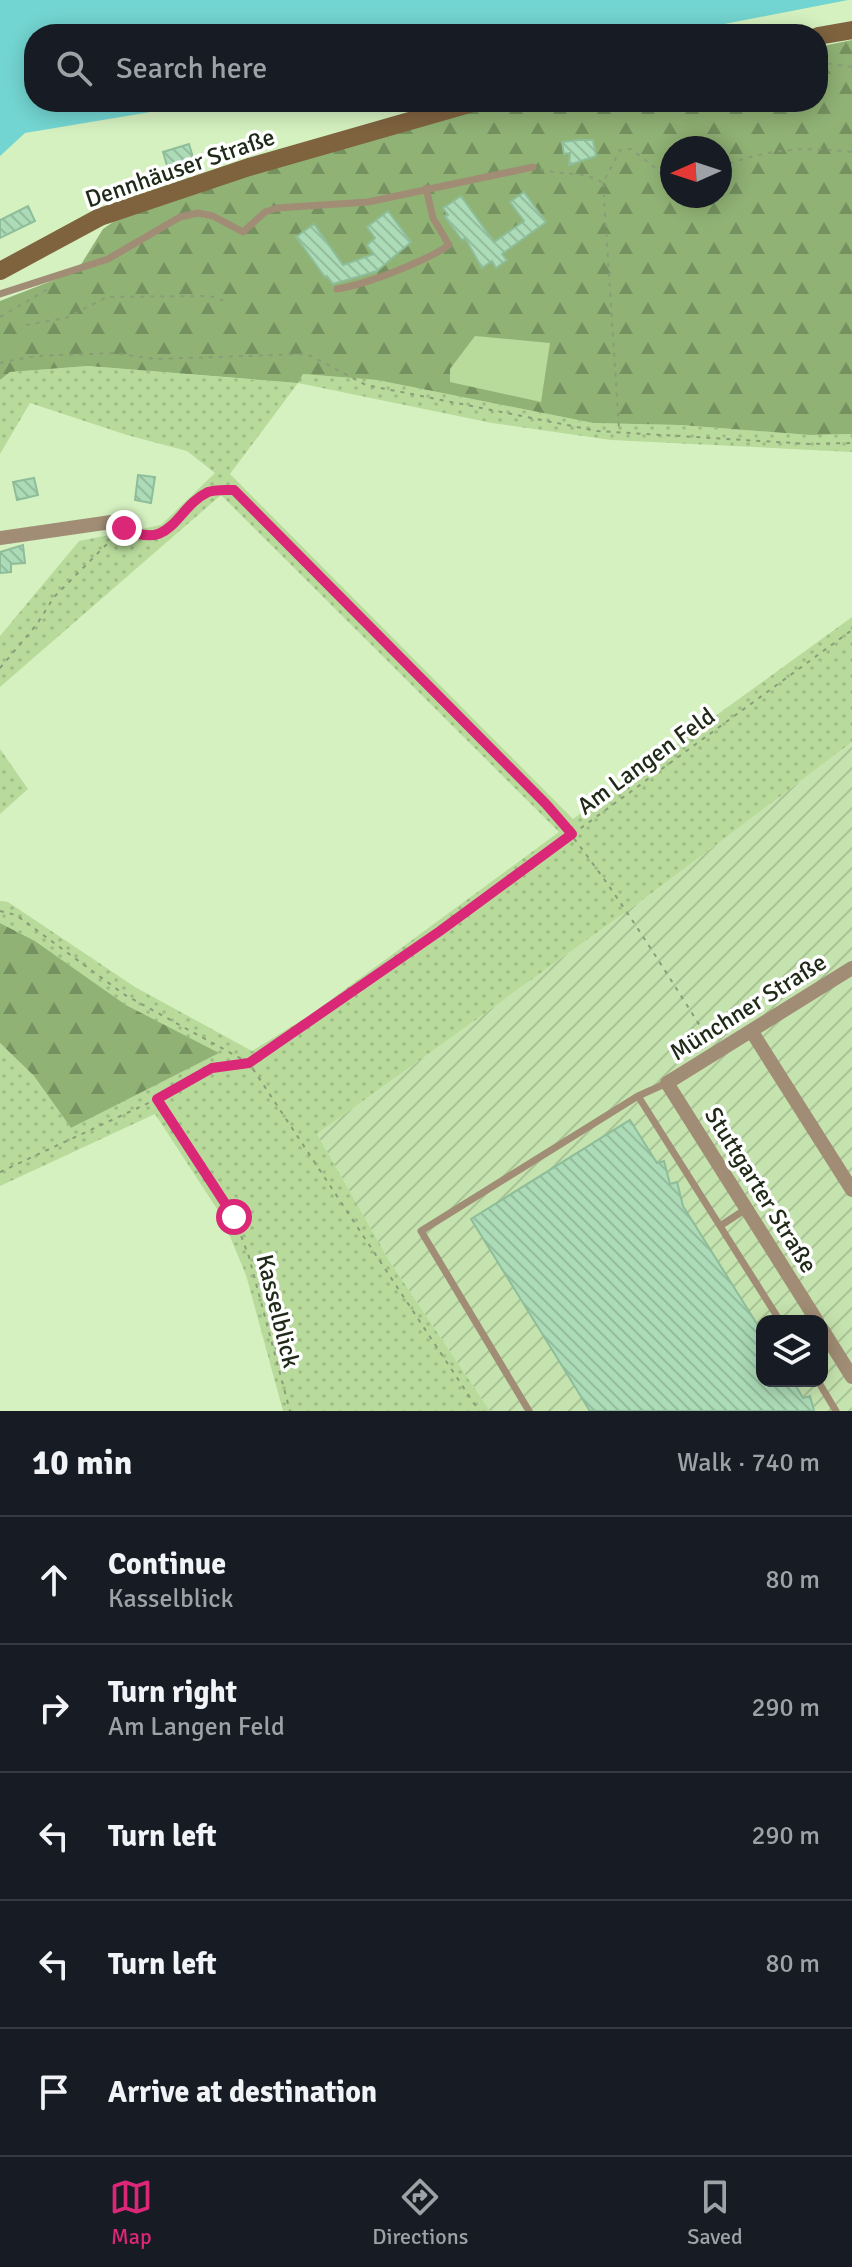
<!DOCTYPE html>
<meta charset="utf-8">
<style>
:root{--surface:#171b24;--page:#242831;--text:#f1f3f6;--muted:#9ea1a6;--line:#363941;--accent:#db2777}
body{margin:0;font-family:Signika,sans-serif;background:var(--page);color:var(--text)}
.controls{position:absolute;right:24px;bottom:24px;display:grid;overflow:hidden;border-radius:16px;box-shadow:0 4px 20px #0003}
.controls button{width:72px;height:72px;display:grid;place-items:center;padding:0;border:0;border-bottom:2px solid var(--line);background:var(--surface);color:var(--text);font:40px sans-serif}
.compass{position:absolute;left:660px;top:136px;width:72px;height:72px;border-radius:50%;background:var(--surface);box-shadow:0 4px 20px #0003;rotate:267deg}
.stop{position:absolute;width:24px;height:24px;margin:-18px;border:6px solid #db2777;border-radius:50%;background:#fff}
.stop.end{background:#db2777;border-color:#fff;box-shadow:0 2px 8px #0008}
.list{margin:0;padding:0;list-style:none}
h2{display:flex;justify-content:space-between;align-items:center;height:104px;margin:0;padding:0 32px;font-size:34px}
h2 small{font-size:26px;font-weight:400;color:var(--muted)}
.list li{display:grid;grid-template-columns:52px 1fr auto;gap:24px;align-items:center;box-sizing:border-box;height:128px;padding:0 32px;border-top:2px solid var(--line)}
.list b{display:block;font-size:30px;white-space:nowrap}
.list p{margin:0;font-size:26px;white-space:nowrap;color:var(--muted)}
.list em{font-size:26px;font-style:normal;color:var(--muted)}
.icon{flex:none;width:44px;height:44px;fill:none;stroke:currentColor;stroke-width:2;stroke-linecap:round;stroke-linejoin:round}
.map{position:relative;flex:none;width:852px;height:1411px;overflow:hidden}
.search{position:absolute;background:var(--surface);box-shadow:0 4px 20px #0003;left:24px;right:24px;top:24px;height:88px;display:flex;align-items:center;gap:20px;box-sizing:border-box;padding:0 28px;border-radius:32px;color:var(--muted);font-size:30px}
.sheet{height:744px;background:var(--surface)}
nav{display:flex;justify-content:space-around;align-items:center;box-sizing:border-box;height:112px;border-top:2px solid var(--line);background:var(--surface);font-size:22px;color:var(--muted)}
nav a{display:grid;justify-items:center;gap:4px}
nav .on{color:var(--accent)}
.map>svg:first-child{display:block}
</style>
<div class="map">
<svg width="852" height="1411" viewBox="0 0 852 1411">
<defs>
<pattern id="industrial-furrows" width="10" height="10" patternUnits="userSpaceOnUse" patternTransform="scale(2)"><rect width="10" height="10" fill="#c5e3ae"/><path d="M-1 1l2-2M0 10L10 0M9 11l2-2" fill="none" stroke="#a9c395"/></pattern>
<pattern id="grass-dots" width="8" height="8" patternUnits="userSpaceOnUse" patternTransform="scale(2)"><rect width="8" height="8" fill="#b8db9c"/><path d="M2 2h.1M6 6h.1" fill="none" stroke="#9ebc86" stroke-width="1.8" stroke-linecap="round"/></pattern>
<pattern id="forest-firs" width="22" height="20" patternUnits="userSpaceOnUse" patternTransform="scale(2)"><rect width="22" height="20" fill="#90b275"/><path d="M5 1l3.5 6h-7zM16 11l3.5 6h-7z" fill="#75915f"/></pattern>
<pattern id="building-back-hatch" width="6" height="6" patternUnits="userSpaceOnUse" patternTransform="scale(2)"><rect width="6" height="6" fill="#acdbb7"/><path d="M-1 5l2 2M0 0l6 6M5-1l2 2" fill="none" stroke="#94bc9d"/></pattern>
</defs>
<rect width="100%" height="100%" fill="#d5f1c0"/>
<path fill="url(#industrial-furrows)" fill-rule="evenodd" d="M852,742V1411H490L390,1262L317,1134L652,893ZM762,1321H822V1381H762Z"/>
<path fill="url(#grass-dots)" d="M88,366L297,383L303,374L377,380L593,423L680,425L810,435L852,434V452L611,440L492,423L298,383L230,474L573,819L852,617V742L652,893L317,1134L390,1262L490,1411H283L246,1275L221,1215L155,1114L0,1186V1043L34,1076L71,1128L218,1053L126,1005L35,941L0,923V901L8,902L135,987L252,1051L310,1015L559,832L221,495L0,687V636L79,541L161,525L215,473L187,451L127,435L30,403L0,454V380L10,372Z
M0,749L28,789L0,814Z"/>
<path fill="url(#forest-firs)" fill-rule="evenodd" d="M852,40V434L810,435L680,425L593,423L377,380L303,374L298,383L88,366L10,372L0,380V301L77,271L103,229L116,220L250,172L501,102H818V47ZM672,148H720V196H672Z
M0,923L35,941L126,1005L219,1053L71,1128L34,1076L0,1043Z"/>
<path fill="#b8db9c" d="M475,336L550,343L541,402L450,382V369Z"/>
<path fill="#73d5d1" d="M0,0H848L673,34H34V102H210L25,133L0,156Z"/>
<path fill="url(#building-back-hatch)" stroke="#8ebd9a" stroke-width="2" d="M579,140H593L596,156L569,165L570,153L564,154L562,142Z
M189,144L195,164L169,172L163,152Z
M524,192L546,222L502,254L507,260L496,268L492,261L482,268L465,238L462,240L445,217L448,215L443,208L461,196L494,242L524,221L510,202Z
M28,206L35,221L0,238V220Z
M388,211L411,242L377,271L347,280L333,284L327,276L325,277L296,237L314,224L343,265L374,254L367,245L375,238L367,227Z
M138,475L155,477L151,503L135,500Z
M34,478L38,495L17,500L13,482Z
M23,545L25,563L11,564V572L0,573V552Z
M630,1120L657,1163L664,1161L670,1184L677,1182L683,1206L762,1332V1381H793L803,1398L810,1396L814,1411H590L471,1219Z"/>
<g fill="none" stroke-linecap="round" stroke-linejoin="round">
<path stroke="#899d79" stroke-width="2" stroke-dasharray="4 6" stroke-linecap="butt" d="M818,62L852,67
M720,167C768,149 801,146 852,152
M540,169C562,176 583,170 603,183L620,150L631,149L672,181
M603,183L619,429
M0,317L50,288
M26,325L66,318L107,297L210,296L225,301
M0,363L35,356L115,353L155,359L307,354L366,385L597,431L809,444L852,443
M128,530C167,551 180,507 208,492C214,489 226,490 234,490L546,804C608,877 658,960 709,1040
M0,668L37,624L54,597L110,541L111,535
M0,911L16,915L125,995L249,1063L479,1411
M158,1100L234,1217L249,1257L290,1411
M0,1172L157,1099L212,1068L249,1063L440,931L852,630"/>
<path stroke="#a18d75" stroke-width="7" d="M337,289C365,285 426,261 449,245L433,218L426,188
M0,294L108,259L180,217L198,213L213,216L243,232L265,212L277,208L368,202L533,167
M638,1096L720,1226
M746,1209L720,1226L780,1321
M818,1381L836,1411
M529,1411L421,1231L638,1096L667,1083"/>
<path stroke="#a18d75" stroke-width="14" d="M0,538L118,521
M752,1032L852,1190
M817,1321L667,1083L852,968
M822,1329L852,1377"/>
<path stroke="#7f633f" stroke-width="18" d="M818,36L852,30
M0,271L100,217L249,167L476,102"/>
</g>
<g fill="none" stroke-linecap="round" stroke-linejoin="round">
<path stroke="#db2777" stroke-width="10" d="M124,528C172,553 175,508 208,492C215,489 227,490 234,490L546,804L572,834L440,931L249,1063L212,1068L157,1099L234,1217"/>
</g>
<g text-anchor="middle" stroke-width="7" stroke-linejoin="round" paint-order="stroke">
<g font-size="24" fill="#202a18" stroke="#fff">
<text transform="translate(180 168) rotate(-19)" y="8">Dennhäuser Straße</text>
<text transform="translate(646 761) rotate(-36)" y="8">Am Langen Feld</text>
<text transform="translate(748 1007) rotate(-32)" y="8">Münchner Straße</text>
<text transform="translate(761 1190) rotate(58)" y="8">Stuttgarter Straße</text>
<text transform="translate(278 1311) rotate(76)" y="8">Kasselblick</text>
</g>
</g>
</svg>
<div class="controls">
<button><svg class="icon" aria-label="layers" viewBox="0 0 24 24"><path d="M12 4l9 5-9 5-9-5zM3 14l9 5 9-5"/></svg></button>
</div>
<svg class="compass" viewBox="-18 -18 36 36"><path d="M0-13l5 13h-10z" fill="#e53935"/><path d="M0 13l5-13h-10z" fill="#9ea1a6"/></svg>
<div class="stop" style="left:234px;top:1217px"></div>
<div class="stop end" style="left:124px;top:528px"></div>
<div class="search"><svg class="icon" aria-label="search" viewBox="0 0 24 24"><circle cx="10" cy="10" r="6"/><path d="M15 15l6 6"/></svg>Search here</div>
</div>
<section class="sheet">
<h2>10 min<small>Walk · 740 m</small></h2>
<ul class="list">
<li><svg class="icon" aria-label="ahead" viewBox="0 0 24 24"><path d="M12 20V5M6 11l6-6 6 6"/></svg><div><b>Continue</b><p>Kasselblick</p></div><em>80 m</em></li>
<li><svg class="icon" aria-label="right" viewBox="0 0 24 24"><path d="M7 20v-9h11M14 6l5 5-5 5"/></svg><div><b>Turn right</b><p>Am Langen Feld</p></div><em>290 m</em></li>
<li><svg class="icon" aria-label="left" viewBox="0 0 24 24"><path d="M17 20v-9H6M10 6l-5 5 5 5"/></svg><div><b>Turn left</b></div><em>290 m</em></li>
<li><svg class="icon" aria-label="left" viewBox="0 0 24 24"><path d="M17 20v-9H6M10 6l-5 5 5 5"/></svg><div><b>Turn left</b></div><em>80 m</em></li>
<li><svg class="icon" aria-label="arrive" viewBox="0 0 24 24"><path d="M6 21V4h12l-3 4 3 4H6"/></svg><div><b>Arrive at destination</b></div></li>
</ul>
</section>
<nav>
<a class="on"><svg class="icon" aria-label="map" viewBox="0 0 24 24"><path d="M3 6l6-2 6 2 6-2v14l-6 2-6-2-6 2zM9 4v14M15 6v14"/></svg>Map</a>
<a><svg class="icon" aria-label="directions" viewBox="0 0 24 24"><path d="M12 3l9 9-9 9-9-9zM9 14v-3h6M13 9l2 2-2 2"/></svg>Directions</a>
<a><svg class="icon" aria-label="saved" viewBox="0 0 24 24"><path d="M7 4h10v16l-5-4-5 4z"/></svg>Saved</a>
</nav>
